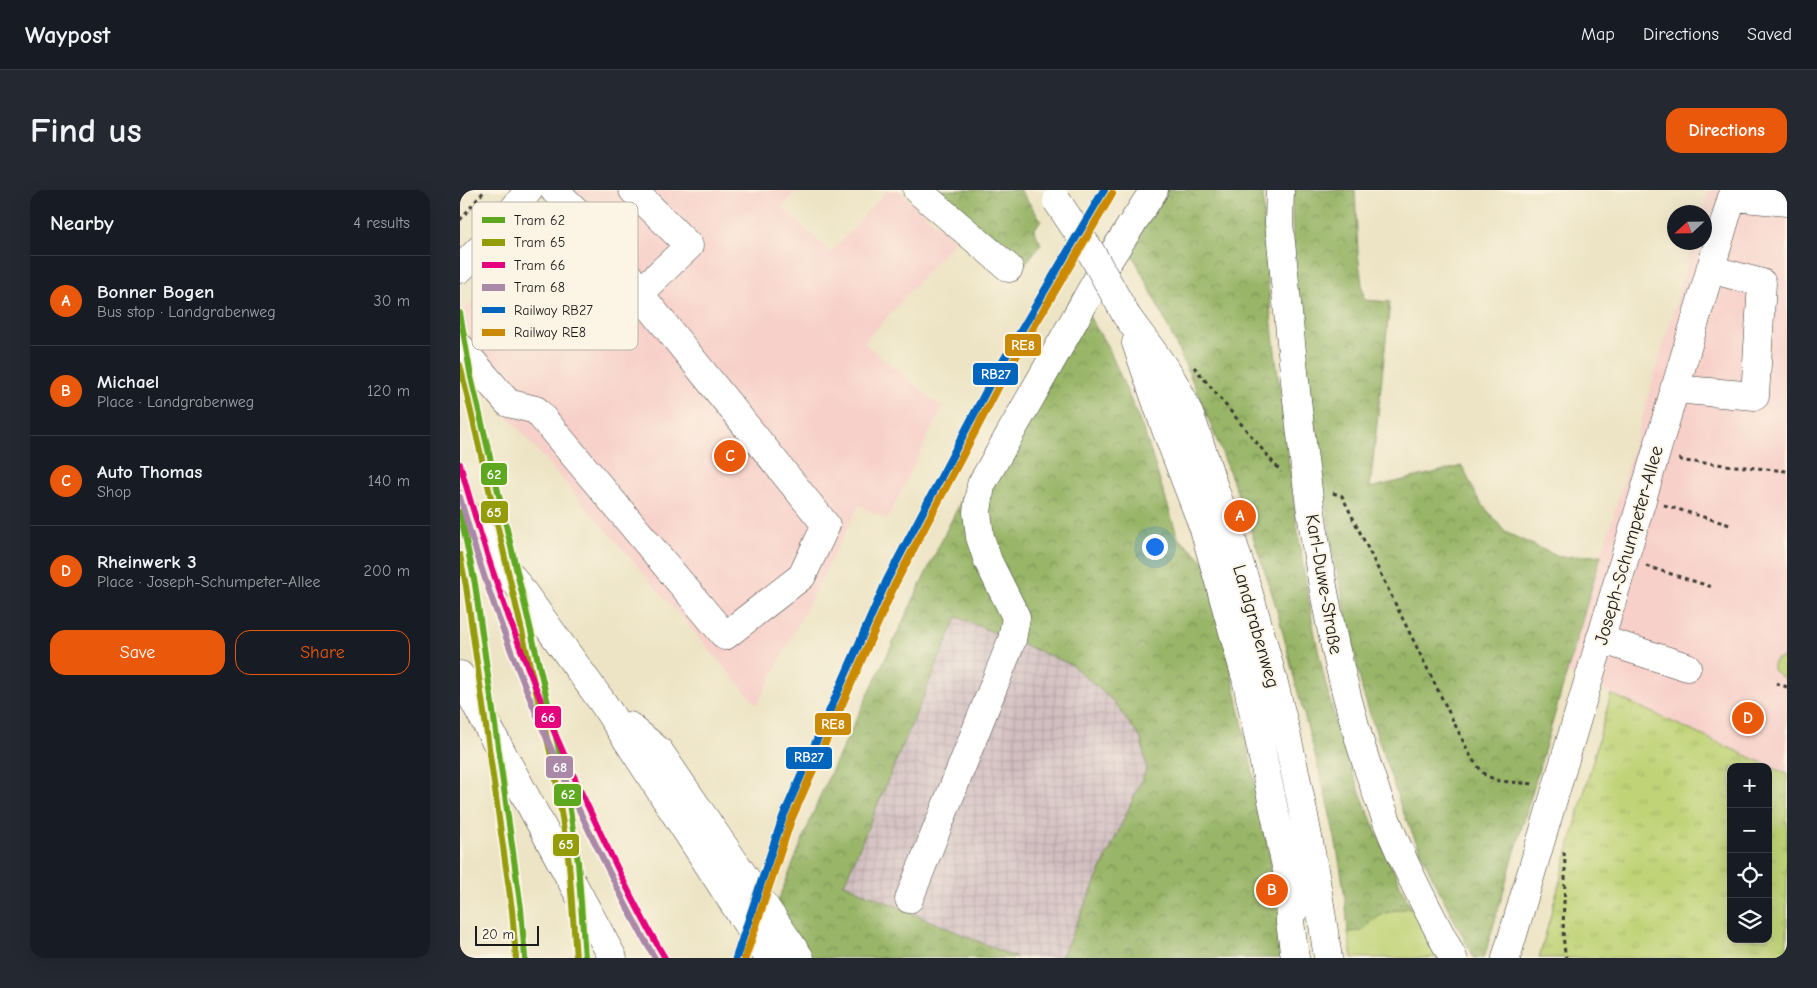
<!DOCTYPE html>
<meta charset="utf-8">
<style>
:root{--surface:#171b24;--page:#242831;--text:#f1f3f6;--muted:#9ea1a6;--line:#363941;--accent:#ea580c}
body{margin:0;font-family:"Comic Neue",sans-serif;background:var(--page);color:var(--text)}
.controls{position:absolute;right:15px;bottom:15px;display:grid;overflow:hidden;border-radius:10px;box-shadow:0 5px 20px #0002}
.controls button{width:45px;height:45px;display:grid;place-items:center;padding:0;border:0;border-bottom:1px solid var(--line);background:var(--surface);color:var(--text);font:25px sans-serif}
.compass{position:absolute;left:1207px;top:15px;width:45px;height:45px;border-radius:50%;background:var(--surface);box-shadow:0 5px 20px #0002;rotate:248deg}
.scale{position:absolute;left:15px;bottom:12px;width:64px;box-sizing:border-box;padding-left:5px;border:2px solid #1c1c1c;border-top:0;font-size:14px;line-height:18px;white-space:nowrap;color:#1c1c1c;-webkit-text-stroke:4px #fcf5e5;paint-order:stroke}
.you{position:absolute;left:694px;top:356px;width:18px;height:18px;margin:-12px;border:4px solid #fff;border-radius:50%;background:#1a73e8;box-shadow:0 0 0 8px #1a73e833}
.badge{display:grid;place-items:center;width:32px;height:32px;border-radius:50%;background:var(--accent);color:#fff;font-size:16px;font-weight:700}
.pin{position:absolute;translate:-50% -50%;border:2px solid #fff;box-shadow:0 1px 5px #0006}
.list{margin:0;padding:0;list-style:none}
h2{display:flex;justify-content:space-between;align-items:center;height:65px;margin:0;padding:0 20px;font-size:21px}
h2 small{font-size:16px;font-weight:400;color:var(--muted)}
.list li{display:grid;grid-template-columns:32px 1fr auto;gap:15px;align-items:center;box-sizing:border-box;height:90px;padding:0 20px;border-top:1px solid var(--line)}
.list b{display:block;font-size:19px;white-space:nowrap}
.list p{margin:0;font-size:16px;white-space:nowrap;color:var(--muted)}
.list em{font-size:16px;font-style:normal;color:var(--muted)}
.actions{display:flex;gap:10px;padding:15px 20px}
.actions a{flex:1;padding:11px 0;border:1px solid var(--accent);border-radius:15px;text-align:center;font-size:18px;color:var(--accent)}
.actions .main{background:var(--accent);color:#fff}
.icon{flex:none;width:28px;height:28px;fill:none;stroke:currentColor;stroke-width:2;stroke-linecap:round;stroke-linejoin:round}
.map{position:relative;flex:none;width:1327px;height:768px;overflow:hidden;border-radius:15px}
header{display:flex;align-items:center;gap:30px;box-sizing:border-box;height:70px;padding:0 25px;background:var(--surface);border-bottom:1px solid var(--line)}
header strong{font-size:24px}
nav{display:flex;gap:28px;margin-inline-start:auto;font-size:18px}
.intro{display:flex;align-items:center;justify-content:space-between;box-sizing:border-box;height:120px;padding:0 30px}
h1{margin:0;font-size:35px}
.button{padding:12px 22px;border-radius:15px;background:var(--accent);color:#fff;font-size:18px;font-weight:700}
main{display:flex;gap:30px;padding:0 30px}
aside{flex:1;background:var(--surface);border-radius:15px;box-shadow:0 5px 20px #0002}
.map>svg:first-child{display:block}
</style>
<header>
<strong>Waypost</strong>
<nav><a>Map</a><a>Directions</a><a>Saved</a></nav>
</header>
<div class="intro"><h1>Find us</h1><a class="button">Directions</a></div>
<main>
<aside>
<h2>Nearby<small>4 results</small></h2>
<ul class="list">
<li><span class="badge">A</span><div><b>Bonner Bogen</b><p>Bus stop · Landgrabenweg</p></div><em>30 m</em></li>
<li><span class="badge">B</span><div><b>Michael</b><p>Place · Landgrabenweg</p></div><em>120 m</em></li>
<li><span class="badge">C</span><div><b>Auto Thomas</b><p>Shop</p></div><em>140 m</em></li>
<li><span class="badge">D</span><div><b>Rheinwerk 3</b><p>Place · Joseph-Schumpeter-Allee</p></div><em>200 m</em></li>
</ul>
<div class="actions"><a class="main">Save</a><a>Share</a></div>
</aside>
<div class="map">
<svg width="1327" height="768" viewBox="0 0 1327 768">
<defs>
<pattern id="industrial-grid" width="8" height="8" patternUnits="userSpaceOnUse" patternTransform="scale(1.25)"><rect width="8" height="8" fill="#d2bec1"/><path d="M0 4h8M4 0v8" fill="none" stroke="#b4a3a5"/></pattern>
<pattern id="forest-crowns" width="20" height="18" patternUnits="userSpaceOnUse" patternTransform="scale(1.25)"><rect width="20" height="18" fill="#98b568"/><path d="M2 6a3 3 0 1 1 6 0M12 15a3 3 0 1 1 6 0" fill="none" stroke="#7b9255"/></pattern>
<pattern id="park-tufts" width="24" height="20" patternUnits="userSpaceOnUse" patternTransform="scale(1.25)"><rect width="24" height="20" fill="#c0d377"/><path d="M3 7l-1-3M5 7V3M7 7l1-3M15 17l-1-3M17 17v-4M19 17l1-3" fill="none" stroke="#a4b566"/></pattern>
</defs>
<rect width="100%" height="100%" fill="#fcf5e5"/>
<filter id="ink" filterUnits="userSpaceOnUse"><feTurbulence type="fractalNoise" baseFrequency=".02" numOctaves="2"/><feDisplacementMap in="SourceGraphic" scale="10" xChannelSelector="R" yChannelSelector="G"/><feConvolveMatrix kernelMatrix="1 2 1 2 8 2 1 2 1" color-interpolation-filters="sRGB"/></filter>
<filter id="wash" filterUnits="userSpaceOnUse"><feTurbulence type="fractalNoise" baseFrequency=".0096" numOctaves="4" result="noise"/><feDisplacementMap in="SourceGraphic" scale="20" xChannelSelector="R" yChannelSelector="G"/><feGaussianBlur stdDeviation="1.12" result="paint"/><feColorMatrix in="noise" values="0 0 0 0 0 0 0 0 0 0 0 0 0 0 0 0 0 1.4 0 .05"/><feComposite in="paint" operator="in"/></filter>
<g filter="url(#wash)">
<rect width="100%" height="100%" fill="#ede4c5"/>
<path fill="#f7d0c9" d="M104,0H337L322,17L371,63L427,0H438L495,50L404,153L482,218L427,330L399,315L297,515L0,171V124L44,77L93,17Z
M1249,0H1327V584L1107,483L1233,53L1244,52V22H1242Z"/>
<path fill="url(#industrial-grid)" d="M497,427L612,475L653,511L681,549L687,578L601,768H557L384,694Z"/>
<path fill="#c0d377" stroke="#6e784a" d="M1325,467L1327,468V491L1313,480V475L1316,469Z
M951,718L978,768H892L888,742L902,741C916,724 930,720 951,718Z"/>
<path fill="url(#forest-crowns)" stroke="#5a6842" d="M475,0H560L581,30L574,40L581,54L561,79Z
M704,0H803C804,79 814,156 824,234C837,337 849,443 879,543C898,603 924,661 951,718C930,720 916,724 902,741L888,742C883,664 861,585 840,510C828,466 819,421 804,379C767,267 722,160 668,56Z
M831,0H895L898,64L904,110L930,112L910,298L1002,276L1018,309L1045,342L1099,367L1141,365L1024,768H1014L974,691L942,620L903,503L873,363L835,106Z
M615,103L649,159L685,244L718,348L745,372L767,462L805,639L827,768H601L687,578L681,549L653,511L612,475L497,427L384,694L557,768H295L363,599L489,335L565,185Z"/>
<path fill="url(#park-tufts)" stroke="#6e784a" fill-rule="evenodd" d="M1151,504L1327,584V768H1079ZM1271,577H1308V749H1271Z"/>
</g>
<g filter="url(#ink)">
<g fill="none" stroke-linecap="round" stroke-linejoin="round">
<defs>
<path id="minor" d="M173,0L229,56L179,103
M457,0L549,78
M820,0L819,33C840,234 853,443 928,634C946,680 970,724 993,768
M1273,7L1327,12
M0,157L48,213L76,220L265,446L342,386L366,335L179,103C157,64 128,30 94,0
M1214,199L1295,206L1302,93L1250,79
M1140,449L1227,477
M449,709L552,450L556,427L528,371L520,347L517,322L521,295L646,74L694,0
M1046,768L1274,0"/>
<path id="major" d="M0,79L27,52L69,0
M666,125C682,148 700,169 714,193C734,227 744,269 757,306C810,456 846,611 868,768
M676,153L705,237L744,339L786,488L835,719"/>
<path id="highway" d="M0,315L143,513L309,768
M0,485L153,768
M169,536L199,561L340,768
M831,696L830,732L835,768"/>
</defs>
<use href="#minor" stroke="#3b3a35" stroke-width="29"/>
<use href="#major" stroke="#3b3a35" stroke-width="29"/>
<use href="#highway" stroke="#3b3a35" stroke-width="29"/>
<path stroke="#3b3a35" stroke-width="3" stroke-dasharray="4 4" stroke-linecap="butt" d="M0,30L25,0
M734,177L821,282
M1219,269L1224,271L1327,281
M873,303L882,306L1012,569L1025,585L1039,591L1074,594
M1204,315L1270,335
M1186,376L1252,397
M1316,493L1327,497
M1104,662C1108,698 1099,733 1106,768"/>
<use href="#minor" stroke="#fff" stroke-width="28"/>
<use href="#major" stroke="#fff" stroke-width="28"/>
<use href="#highway" stroke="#fff" stroke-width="28"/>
<defs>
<path id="major-bridge" d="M597,11L631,62L666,125"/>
</defs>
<use href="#major-bridge" stroke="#3b3a35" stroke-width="29" stroke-linecap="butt"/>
<use href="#major-bridge" stroke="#fff" stroke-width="28"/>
<defs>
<path id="rail-1" d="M276,768L323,627L427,390L532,190L644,0"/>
<path id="rail-2" d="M285,768L331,630L435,394L540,194L652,4"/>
</defs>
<use href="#rail-1" stroke="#fcf5e5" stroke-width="11"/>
<use href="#rail-2" stroke="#fcf5e5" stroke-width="11"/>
<use href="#rail-1" stroke="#0065bd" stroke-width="8"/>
<use href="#rail-2" stroke="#cb8a06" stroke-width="8"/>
<defs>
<path id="tram-1" d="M0,123L11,187L104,581L118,672L125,768
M0,322L15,394L61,719L65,768"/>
<path id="tram-2" d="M0,175L95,583L109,673L116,768
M0,365L6,396L52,720L56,768"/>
<path id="tram-3" d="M0,274C35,402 83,525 141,644C161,686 181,728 205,768"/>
<path id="tram-4" d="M0,307C32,423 78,535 130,643C151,685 171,728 195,768"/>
</defs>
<use href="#tram-1" stroke="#fcf5e5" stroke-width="10"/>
<use href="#tram-2" stroke="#fcf5e5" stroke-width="10"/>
<use href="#tram-3" stroke="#fcf5e5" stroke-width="10"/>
<use href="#tram-4" stroke="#fcf5e5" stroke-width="10"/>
<use href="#tram-1" stroke="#5ea820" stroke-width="6"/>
<use href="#tram-2" stroke="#949c08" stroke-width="6"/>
<use href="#tram-3" stroke="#e5007d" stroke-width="6"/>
<use href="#tram-4" stroke="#aa89a8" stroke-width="6"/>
</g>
</g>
<g text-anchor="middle" stroke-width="4" stroke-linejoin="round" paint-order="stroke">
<g font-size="19" fill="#1c1c1c" stroke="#fcf5e5">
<text transform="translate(1168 355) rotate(-74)" y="7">Joseph-Schumpeter-Allee</text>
<text transform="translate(865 394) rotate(80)" y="7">Karl-Duwe-Straße</text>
<text transform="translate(797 436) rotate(74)" y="7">Landgrabenweg</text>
</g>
</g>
<rect x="12" y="12" width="166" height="148" rx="8" fill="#fcf5e5" stroke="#b9b4a9" stroke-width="1"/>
<rect x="22" y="27" width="23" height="6" fill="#5ea820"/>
<rect x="22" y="49" width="23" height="7" fill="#949c08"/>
<rect x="22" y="72" width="23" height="6" fill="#e5007d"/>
<rect x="22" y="94" width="23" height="7" fill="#aa89a8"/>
<rect x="22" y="117" width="23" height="6" fill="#0065bd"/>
<rect x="22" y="139" width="23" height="7" fill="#cb8a06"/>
<g font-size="14" fill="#1c1c1c">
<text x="54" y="35">Tram 62</text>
<text x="54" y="57">Tram 65</text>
<text x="54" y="80">Tram 66</text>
<text x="54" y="102">Tram 68</text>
<text x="54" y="125">Railway RB27</text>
<text x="54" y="147">Railway RE8</text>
</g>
<g stroke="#fcf5e5" stroke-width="2">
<rect x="544" y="143" width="38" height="24" rx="5" fill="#cb8a06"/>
<rect x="512" y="172" width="47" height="24" rx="5" fill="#0065bd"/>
<rect x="20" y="272" width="28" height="24" rx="5" fill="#5ea820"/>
<rect x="20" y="310" width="29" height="24" rx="5" fill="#949c08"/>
<rect x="74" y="515" width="28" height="24" rx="5" fill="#e5007d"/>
<rect x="354" y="522" width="38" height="24" rx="5" fill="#cb8a06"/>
<rect x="325" y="556" width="48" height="24" rx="5" fill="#0065bd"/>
<rect x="85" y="565" width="29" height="24" rx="5" fill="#aa89a8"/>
<rect x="93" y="593" width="29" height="24" rx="5" fill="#5ea820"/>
<rect x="92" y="643" width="28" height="24" rx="5" fill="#949c08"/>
</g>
<g font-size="14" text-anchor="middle" font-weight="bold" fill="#fff">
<text x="563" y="160">RE8</text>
<text x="536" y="189">RB27</text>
<text x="34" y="289">62</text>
<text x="34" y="327">65</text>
<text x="88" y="532">66</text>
<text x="373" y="539">RE8</text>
<text x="349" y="572">RB27</text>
<text x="100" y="582">68</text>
<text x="108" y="609">62</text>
<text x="106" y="659">65</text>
</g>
</svg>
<div class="controls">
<button>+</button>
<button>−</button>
<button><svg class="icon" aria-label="locate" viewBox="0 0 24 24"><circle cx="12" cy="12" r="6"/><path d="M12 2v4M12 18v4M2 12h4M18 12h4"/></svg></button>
<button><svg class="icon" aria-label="layers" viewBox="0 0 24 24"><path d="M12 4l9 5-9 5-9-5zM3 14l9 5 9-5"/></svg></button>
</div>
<svg class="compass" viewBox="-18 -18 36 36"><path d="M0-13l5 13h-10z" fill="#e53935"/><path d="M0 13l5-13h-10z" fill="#9ea1a6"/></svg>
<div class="scale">20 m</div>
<div class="you"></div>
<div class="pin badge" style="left:780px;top:326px">A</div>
<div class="pin badge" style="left:812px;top:700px">B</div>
<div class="pin badge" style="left:270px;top:266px">C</div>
<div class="pin badge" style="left:1288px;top:528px">D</div>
</div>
</main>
